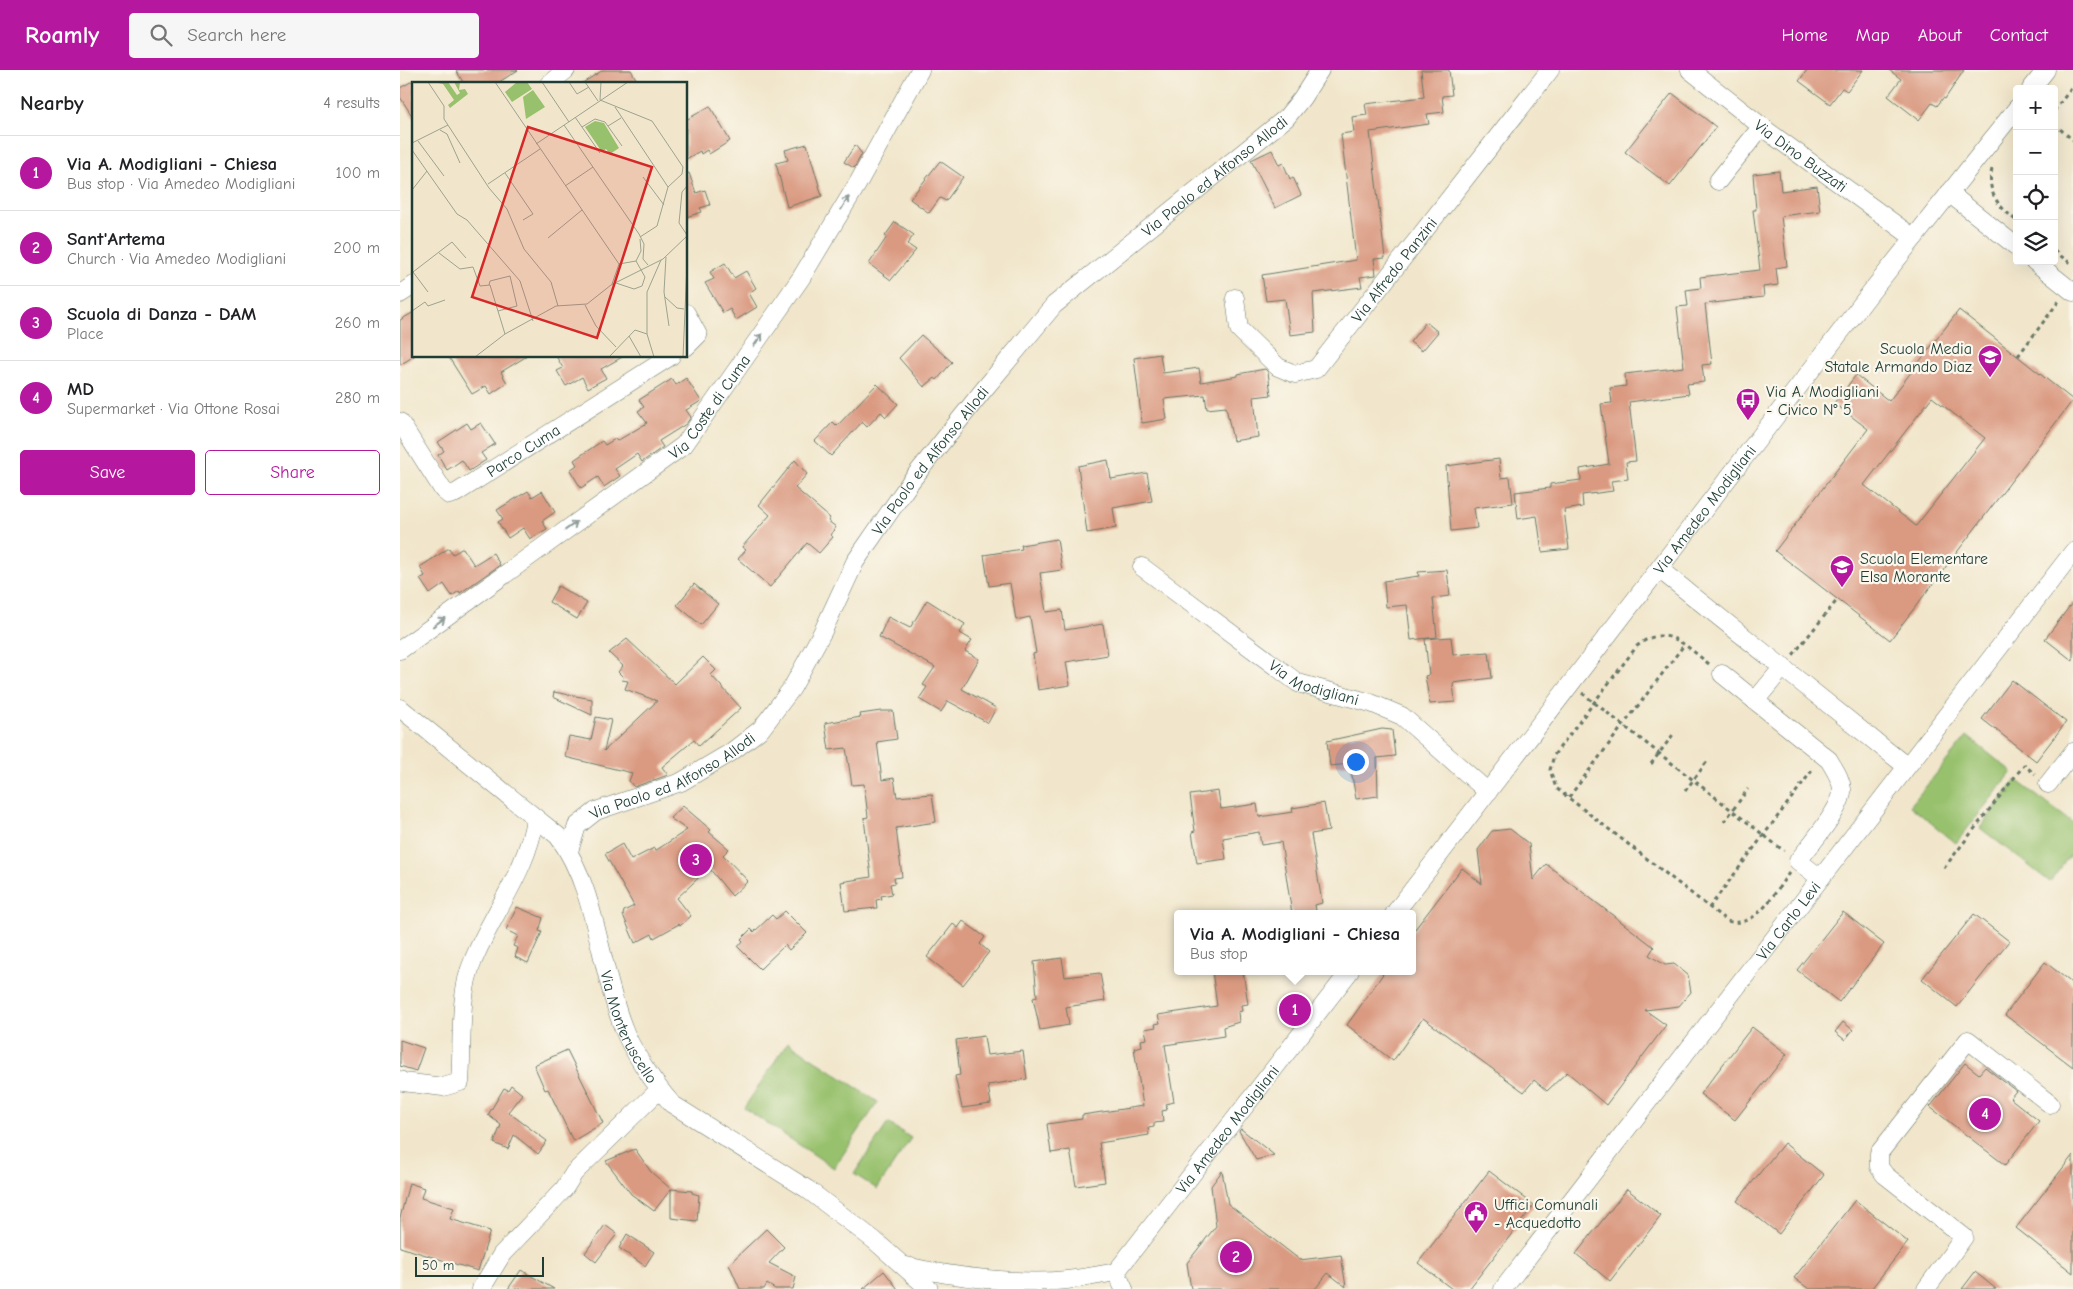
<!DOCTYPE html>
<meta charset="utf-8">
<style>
:root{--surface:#fff;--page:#f6f6f6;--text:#202124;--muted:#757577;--line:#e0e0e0;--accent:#b5179e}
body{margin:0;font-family:"Comic Neue",sans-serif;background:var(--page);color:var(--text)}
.controls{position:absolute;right:15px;top:15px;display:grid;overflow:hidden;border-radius:5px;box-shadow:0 5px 20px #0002}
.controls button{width:45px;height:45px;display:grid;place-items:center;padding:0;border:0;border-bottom:1px solid var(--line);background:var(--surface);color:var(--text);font:25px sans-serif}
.scale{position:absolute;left:15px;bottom:12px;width:129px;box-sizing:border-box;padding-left:5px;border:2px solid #1f3d34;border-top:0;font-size:14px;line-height:18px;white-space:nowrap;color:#1f3d34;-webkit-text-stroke:4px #fbf7ec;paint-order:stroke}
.you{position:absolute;left:955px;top:691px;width:18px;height:18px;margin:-12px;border:4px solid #fff;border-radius:50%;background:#1a73e8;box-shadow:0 0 0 8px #1a73e833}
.badge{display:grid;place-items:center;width:32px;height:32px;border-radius:50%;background:var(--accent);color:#fff;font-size:16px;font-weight:700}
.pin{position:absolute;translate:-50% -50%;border:2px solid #fff;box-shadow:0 1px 5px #0006}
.popup{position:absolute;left:774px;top:840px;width:242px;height:65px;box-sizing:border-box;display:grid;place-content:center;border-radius:5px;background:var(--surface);filter:drop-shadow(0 1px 4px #0005);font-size:16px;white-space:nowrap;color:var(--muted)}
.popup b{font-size:19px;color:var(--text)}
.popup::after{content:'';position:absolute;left:50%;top:100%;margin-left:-10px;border:10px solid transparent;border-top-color:var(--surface)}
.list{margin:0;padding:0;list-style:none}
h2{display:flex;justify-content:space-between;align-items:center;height:65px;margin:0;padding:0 20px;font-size:21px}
h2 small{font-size:16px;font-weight:400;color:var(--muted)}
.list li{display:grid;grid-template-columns:32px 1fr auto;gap:15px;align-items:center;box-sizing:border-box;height:75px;padding:0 20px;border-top:1px solid var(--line)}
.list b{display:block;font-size:19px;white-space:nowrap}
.list p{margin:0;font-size:16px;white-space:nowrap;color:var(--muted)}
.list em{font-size:16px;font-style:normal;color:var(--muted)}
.actions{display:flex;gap:10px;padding:15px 20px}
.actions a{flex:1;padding:11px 0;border:1px solid var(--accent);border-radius:5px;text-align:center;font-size:18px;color:var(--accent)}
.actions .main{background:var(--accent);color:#fff}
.icon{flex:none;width:28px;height:28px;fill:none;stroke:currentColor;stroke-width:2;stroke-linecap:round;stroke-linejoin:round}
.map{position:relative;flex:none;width:1673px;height:1219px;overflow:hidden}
header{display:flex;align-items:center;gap:30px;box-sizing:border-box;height:70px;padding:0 25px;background:var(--accent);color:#fff}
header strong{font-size:24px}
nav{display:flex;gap:28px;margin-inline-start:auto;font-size:18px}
.search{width:350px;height:45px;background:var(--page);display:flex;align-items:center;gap:12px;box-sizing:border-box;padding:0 18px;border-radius:5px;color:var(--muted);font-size:19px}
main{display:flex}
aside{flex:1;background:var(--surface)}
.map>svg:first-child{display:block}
</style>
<header>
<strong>Roamly</strong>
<div class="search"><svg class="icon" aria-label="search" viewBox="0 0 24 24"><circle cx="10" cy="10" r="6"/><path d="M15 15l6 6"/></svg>Search here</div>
<nav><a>Home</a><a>Map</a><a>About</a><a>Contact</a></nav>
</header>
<main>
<aside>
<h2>Nearby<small>4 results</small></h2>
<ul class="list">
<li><span class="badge">1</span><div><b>Via A. Modigliani - Chiesa</b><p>Bus stop · Via Amedeo Modigliani</p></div><em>100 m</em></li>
<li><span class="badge">2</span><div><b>Sant'Artema</b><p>Church · Via Amedeo Modigliani</p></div><em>200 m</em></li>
<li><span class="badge">3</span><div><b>Scuola di Danza - DAM</b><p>Place</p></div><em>260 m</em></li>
<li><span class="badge">4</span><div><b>MD</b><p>Supermarket · Via Ottone Rosai</p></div><em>280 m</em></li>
</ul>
<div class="actions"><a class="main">Save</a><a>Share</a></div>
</aside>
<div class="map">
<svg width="1673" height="1219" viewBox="0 0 1673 1219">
<rect width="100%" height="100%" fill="#fbf7ec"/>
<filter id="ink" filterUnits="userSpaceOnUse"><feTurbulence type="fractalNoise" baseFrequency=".02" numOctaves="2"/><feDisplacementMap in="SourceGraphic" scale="10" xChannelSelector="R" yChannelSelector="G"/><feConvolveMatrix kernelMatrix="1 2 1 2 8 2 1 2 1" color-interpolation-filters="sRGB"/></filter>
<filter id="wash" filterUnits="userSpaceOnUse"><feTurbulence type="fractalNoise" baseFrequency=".0096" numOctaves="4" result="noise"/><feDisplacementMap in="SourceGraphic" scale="20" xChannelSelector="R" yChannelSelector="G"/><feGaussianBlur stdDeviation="1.12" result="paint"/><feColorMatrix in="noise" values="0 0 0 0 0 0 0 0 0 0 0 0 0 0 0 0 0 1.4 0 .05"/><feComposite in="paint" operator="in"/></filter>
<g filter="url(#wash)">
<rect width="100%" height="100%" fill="#f1e6cb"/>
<path fill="#98c16d" stroke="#5c7f50" d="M1567,666L1612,702L1556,773L1510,736Z
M1616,710L1673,753V781L1650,812L1580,758Z
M388,972L478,1032L434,1098L344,1038Z
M488,1053L511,1068L477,1119L454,1104Z"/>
<g id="blocks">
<path fill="#da9a81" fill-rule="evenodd" d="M56,0H118L96,14H64Z
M203,0H231L239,14H181Z
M1021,0H1049L1052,25L1042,26L1044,42L1027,44L1029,54L970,62L985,188L974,189L976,205L960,207L962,217L913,223L915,262L890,265L885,229L866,231L862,205L956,190L941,64L954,62L952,47L967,45L965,34L1024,27Z
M1407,0H1463L1447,21L1442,18L1430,34L1399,11Z
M1489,0H1564L1545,29L1543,28L1537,36L1532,33L1519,50L1488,26L1501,9Z
M14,10V49L0,27V18Z
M1272,23L1316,57L1270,116L1225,82Z
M310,36L330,71L309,84L307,80L301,84L300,81L286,89V50Z
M407,74L422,126L387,137L376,93L388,90L385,80Z
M455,75L462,84L454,98L444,92Z
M872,80L879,95L883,93L890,109L893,107L901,125L875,138L851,90Z
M540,91L563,107L546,131L540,128L529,143L510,129Z
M1379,101L1381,121L1417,116L1420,141L1381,146L1387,196L1376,198L1378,215L1363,217L1364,227L1305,234L1312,294L1302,295L1304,312L1287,314L1289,324L1229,332L1236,391L1226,392L1228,409L1211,411L1213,421L1182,425L1183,437L1164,440L1169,479L1142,482L1137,446L1118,449L1115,422L1150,418V414L1181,410L1180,399L1209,394L1201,334L1212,333L1210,318L1226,316L1225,304L1284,297L1277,237L1288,236L1286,220L1301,218L1300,207L1360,200L1353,140H1356L1353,104Z
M289,103L296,123L305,120L310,135L300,138L302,142L286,147V104Z
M495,152L514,165L507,174L516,180L491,210L469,194L487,167L485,166Z
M325,193L334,208L346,201L356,218L349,223L357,237L336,250L330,239L323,243L305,213L314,209L310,202Z
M1559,240L1673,330L1490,570L1375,481L1468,359L1434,333L1456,305L1489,331ZM1532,327L1585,368L1516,456L1464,415Z
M14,242V286L0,295V250Z
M1026,252L1038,262L1022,281L1010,272Z
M521,265L552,292L537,310L535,308L524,317L499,288Z
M760,284L763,303L799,298L801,312L838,306V304L865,299L868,302L871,325L854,327L858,367L833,371L826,337L807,339L805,325L764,329L767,349L742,353L734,288Z
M48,286H127L101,302L107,313L91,324L86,316L72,324Z
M156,286H224L201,299L206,308L188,318L182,307L166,316L157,301L163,298Z
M286,308L301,331L286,340L291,347L286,354L259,371L263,377L242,392L237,384L215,399L220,406L204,417L198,407L181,418L170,400L177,395L174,390L202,371L205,375L215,369L217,371L247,353L238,341L244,337L239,330L272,309L276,315Z
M477,314L498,334L486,347L481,342L467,357L462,352L431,386L415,371L433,352L437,356Z
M67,353L71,359L81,353L95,374L81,383L86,390L69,401L62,390L47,400L38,385L44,381L38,372Z
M1099,389L1101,408L1110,407L1113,433L1074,438L1077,458L1051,461L1046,396Z
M395,390L407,404L395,418L430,448L428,451L436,457L430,465L433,467L419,483L407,473L370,517L338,489L346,480L342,477L370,445L359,435Z
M708,390L711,409L747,403L752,431L713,438L716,458L687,463L678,396Z
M128,421L132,427L142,421L155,442L142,451L147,459L130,469L123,458L108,468L98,452L103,449L97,440Z
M657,469L662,500L640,503L646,542L662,540L665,560L703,554L708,585L666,592L670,615L638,620L633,584L636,583L630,547L616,550L610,513L589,516L584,485L622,479L621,475Z
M49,478L53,484L63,478L74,495L93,483L100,495L60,523L59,521L52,526L44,514L30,524L20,509L25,506L20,497Z
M1047,500L1050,526L1033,528L1037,567L1011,570L1007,535L986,537L984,511L1019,506L1018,502Z
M294,514L318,534L301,555L277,535Z
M158,516L187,533L177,549L149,532Z
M527,530L565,554L560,563L572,570L565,581L579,589L562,619L596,638L588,653L548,631L541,642L519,629L527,617L523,615L535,597L479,567L488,547L510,558Z
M1673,532V591L1645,569Z
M1051,567L1053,585L1089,582L1092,608L1053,613L1055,632L1030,634L1025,606L1029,605L1025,569Z
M227,569L275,614L303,587L316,600L311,605L341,638L299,676L294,670L262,697L268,705L234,717L229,711L232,703L165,687L169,666L191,670L196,647L211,650L204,681L257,631L225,619L228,611L222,610L223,607L218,602L223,596L209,583Z
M1612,610L1666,652L1636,691L1582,649Z
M154,622L192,629V645L153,627Z
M481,641H493L497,669L477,672L482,710L494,708L497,727L532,724L536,752L496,758L502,807L494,808L495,813L490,814L492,824L481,826L482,829L476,830L477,838L445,841L441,812L471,807L464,748L468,747L464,714L452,715L446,678L429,680L425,653L461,647L460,644Z
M982,659L992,660L995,686L977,688L978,726L956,729L950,694L930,696L927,671Z
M818,721L821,739L857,734L859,747L893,742L892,738L924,733L929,761L911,764L922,833L915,835L916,841L912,842V844H892L881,772L861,775L859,762L823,768L826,789L797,793L792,762L795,761L790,725Z
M283,736L311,760L309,762L329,779L323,785L348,811L332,826L309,798L277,828L291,846L280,856L279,854L254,868L252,864L235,873L223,845L224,841L234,836L205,784L222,774L231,790L254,778L255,781L287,760L270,748Z
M1110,759L1129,774L1133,810L1146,794L1254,877L1249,885L1265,895L1274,894L1288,905L1291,922L1279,936L1245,940L1266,955L1206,1035L1167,1002L1147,1021L1134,1010L1124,1022L1023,948L993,991L947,955L985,901H1012V863L1062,798L1082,814L1078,780L1092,761Z
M117,837L143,848L139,861L142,862L128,893L115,887L118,878L113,876L118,866L106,860Z
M385,841L407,863L389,880L385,875L360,899L338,877L343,871L341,869L351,859L354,862L372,845L376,849Z
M1443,842L1484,874L1439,932L1397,900Z
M1574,844L1609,871L1557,937L1522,909Z
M563,851L585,867L580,874L589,882L563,915L527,887L553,854L558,858Z
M662,888L665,907L700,903L705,931L666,937L669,955L640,960L633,928L637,927L634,892Z
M1645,892L1673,914V997L1605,945Z
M812,901H843L848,934L841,935L842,941L838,942L839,952L823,957L824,966L765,975L774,1032L766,1034L767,1040L762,1041L763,1052L754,1053V1057L748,1058L749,1065L699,1073L705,1112L676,1116L670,1080L651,1083L647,1054L682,1049V1045L743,1036L734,978L742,976L741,970L747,969L745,959L756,957L755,954L760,953L758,945L817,936Z
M1443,952L1453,960L1445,970L1435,962Z
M1352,957L1387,984L1335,1050L1300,1024Z
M584,966L587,985L623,981L627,1009L588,1015L591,1034L562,1038L555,1006L560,1005L556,970Z
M0,970L24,978L16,1001L0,996Z
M167,980L203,1053L173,1071L148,1019L145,1020L134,995Z
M1565,993L1579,1004L1585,997L1616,1021L1610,1028L1639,1051L1605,1095L1530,1037Z
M111,1015L122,1024L108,1042L147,1071L138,1084L114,1065L108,1079L94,1073L101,1055L88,1045L104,1018L108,1020Z
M841,1059L874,1085L856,1090L839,1061Z
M1384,1073L1424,1105L1379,1164L1337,1131Z
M235,1079L251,1102L271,1119L254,1141L231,1124L206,1091Z
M1673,1085V1203L1616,1158Z
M822,1101L828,1134L900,1190L941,1185L946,1217L928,1203L915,1219H791L787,1193L816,1156L811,1116Z
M1089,1101L1134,1135L1069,1219H1052L1018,1193Z
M9,1113L24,1118L21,1128L54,1138L50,1149L90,1161L78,1201L0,1177V1148Z
M271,1119L292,1121V1123L299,1125L297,1151L271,1148Z
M1227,1119L1261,1146L1210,1211L1176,1184Z
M1455,1130L1508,1172L1471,1219H1409L1394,1208Z
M205,1155L217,1164L196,1192L185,1183Z
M366,1159L384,1177L369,1193L396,1207L393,1219H375L367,1214L364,1219H340L329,1194Z
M227,1164L254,1182L245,1196L219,1178Z
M121,1200L154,1219H108Z
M484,1201L498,1219H463Z
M1575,1202L1596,1219H1562Z"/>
</g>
</g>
<g filter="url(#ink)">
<use href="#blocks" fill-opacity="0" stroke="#687869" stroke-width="1"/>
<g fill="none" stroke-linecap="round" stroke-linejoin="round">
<defs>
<g id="minor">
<path id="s1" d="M1290,0L1370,63L1514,168"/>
<path d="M149,14L166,0"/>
<path d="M1631,19L1646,0"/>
<path d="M1318,111L1362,56"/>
<path d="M1549,123L1617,177"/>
<path d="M1634,191L1673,222"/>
<path d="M0,224L14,215"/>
<path id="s2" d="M835,228L839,259L878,297L895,304L916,299L1150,0"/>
<path d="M286,243L298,265L286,277"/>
<path id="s3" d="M0,352L43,420L49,425L56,423L271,286"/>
<path id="s4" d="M742,497L898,613L971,633L1002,646L1088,722"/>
<path d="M1259,499L1506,696"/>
<path id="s5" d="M0,580L284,375L401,208L458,113L520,0"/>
<path d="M1322,604L1429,690C1434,699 1441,708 1442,719C1444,737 1409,776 1398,791L1419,807"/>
<path d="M1355,631L1383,597"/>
<path id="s6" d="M0,638L158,766C197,819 199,897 223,957C231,980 256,1016 272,1034L407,1119L474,1170L529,1219"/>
<path d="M1648,714L1673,682"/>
<path id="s7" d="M169,781L177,756L196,741L281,712L330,683L361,659L392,618L423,561L455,492L511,411L581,323L654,235L886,48L902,28L920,0"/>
<path id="s8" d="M994,844L1471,222L1617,38"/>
<path d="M0,1010L3,1012L43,1017L60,1012C63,975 58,925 73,891C92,843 128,800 135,748"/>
<path d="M506,1196C553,1207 619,1215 667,1210C683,1208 700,1205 716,1202"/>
<path id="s9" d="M716,1202L950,901"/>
<path d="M716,1202L724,1219"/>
<path d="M81,1219L102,1184L164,1119L174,1103L259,1020"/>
<path id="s10" d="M1103,1219C1294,974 1482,727 1673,482"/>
<path d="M1526,1219L1564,1167L1485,1105L1479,1097V1083L1568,970L1650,1034"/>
</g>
</defs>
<use href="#minor" stroke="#687869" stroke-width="19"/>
<path stroke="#687869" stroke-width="3" stroke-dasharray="4 4" stroke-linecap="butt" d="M1654,41L1673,16
M1654,54L1673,70
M1592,99C1586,123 1599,137 1617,151
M1654,181L1673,195
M1618,286L1659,231
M1393,585L1438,529
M1309,594C1286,576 1266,552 1237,576L1154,685L1150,700L1156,718L1327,851C1358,859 1373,824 1389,803
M1182,623L1384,781
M1251,694L1275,662
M1285,721L1309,689
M1169,727L1284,575
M1324,752L1348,719
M1544,798L1624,695L1635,704
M1309,838L1414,698"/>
<use href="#minor" stroke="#fff" stroke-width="18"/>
</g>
<defs><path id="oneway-shaft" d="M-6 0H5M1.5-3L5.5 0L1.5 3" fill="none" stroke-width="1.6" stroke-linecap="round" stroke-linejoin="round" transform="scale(1.25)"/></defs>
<g stroke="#8f9e9a">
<use href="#oneway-shaft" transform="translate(445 133) rotate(-59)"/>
<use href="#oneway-shaft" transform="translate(358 270) rotate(-55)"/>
<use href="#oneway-shaft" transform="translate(171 456) rotate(-36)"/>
<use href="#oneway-shaft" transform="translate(39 552) rotate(-36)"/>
</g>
</g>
<defs>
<symbol id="school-pin" viewBox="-11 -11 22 30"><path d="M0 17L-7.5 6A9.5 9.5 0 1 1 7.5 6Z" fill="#b5179e" stroke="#fbf7ec"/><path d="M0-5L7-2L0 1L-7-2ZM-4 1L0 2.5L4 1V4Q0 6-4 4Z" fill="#fff"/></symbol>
<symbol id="bus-pin" viewBox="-11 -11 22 30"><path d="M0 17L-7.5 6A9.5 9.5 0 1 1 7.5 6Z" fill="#b5179e" stroke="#fbf7ec"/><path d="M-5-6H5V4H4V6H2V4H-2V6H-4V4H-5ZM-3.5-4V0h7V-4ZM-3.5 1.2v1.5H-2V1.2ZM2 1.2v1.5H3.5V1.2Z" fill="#fff"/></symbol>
<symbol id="civic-pin" viewBox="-11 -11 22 30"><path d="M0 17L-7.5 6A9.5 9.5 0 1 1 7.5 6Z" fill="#b5179e" stroke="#fbf7ec"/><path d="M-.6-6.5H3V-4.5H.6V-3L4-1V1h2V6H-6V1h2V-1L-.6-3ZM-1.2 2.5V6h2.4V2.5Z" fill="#fff"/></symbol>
</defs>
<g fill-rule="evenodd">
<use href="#school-pin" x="1576" y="273" width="28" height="38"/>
<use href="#bus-pin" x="1334" y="316" width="28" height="38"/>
<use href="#school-pin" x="1428" y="483" width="28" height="38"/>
<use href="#civic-pin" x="1062" y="1129" width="28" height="38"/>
</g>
<g text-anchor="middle" stroke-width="4.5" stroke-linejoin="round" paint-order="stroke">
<g font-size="16" fill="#1f3d34" stroke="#fbf7ec">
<text dy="6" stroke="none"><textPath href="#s1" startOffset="140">Via Dino Buzzati</textPath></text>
<text dy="6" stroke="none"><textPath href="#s7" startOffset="960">Via Paolo ed Alfonso Allodi</textPath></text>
<text dy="6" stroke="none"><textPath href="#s2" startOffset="252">Via Alfredo Panzini</textPath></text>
<text dy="6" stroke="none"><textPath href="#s5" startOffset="396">Via Coste di Cuma</textPath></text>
<text dy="6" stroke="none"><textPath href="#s3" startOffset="175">Parco Cuma</textPath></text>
<text dy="6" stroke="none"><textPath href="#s7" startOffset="555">Via Paolo ed Alfonso Allodi</textPath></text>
<text dy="6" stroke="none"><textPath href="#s8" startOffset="510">Via Amedeo Modigliani</textPath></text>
<text dy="6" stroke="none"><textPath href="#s4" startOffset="209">Via Modigliani</textPath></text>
<text dy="6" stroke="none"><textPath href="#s7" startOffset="135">Via Paolo ed Alfonso Allodi</textPath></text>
<text dy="6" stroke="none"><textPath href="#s10" startOffset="466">Via Carlo Levi</textPath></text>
<text dy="6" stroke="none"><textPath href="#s6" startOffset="408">Via Monteruscello</textPath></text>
<text dy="6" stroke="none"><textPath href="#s9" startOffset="181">Via Amedeo Modigliani</textPath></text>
</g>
<g font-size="16" fill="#1f3d34" stroke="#fbf7ec" text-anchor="start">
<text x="1572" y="284" text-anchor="end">Scuola Media<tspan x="1572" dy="18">Statale Armando Diaz</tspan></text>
<text x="1366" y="327">Via A. Modigliani<tspan x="1366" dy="18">- Civico N° 5</tspan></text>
<text x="1460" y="494">Scuola Elementare<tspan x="1460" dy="18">Elsa Morante</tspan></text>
<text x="1094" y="1140">Uffici Comunali<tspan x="1094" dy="18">- Acquedotto</tspan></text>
</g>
</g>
<g transform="translate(12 12)">
<rect width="275" height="275" fill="#f1e6cb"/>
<path d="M36,0L45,13L48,11L42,0H48L47,8L53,7L56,12L38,26L36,23L42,18L31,2L26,1ZM105,0H115L120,7L100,20L93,10ZM121,8L133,25L114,37L111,15ZM183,39L192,41L207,66L198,72L194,67L190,70L173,45Z" fill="#98c16d"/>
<path fill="none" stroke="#9da28f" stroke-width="1" d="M16,0L32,24V37L77,106L95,127L112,167L139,200L146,224M83,0L207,182M130,0L157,40M157,0L165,12L177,5M173,0L186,19M188,18L240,39L271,85L270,92L256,105M188,18L189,0M203,25L256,105M163,35L188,71M152,43L227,152L232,162L231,177L236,183M196,44L209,36M170,45L183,37L193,40L210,64M28,48L35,52L48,81M6,59L32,94M0,61L36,43M124,62L216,0M0,68L45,132L55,138L108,199L121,239M93,91L121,132L111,138M231,95L252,123M76,102L128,67M153,104L181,85M275,104L270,110L267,141L275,153M0,108L15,89M228,155L245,144L256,105M136,156L170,128M27,171L48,187L61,185L68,204L78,203L93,252M254,175L252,210L257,244M224,179L229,169L228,157M207,182L224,179M204,201L222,207L230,204L233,195L224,179M200,202L207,182M77,203L78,199L98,194L105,224L86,229M16,210L1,190L40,160L54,176M253,215L265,226L272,227M173,223L184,244L204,265M0,229L13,220L16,224L33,218M217,254L229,275M63,275L93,252L144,224L175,222L199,203L251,177L275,154M197,275L223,248L235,252M242,275L235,252V210L249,178M271,275L275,182"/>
<path fill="#d62828" fill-opacity="0.15" stroke="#d62828" stroke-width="2.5" d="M116,45L240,85L185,256L60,215Z"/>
<rect width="275" height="275" fill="none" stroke="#1f3d34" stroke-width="2.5"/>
</g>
</svg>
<div class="controls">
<button>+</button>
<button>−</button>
<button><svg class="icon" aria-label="locate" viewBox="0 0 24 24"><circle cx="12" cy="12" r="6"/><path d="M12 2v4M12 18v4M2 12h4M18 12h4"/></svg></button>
<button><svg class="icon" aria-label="layers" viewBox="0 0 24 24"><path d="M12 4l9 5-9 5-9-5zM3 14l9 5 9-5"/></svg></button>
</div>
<div class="scale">50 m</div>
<div class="you"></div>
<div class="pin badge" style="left:895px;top:940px">1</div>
<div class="popup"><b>Via A. Modigliani - Chiesa</b>Bus stop</div>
<div class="pin badge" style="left:836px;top:1187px">2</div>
<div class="pin badge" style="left:296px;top:790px">3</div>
<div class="pin badge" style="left:1585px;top:1044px">4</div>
</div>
</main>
